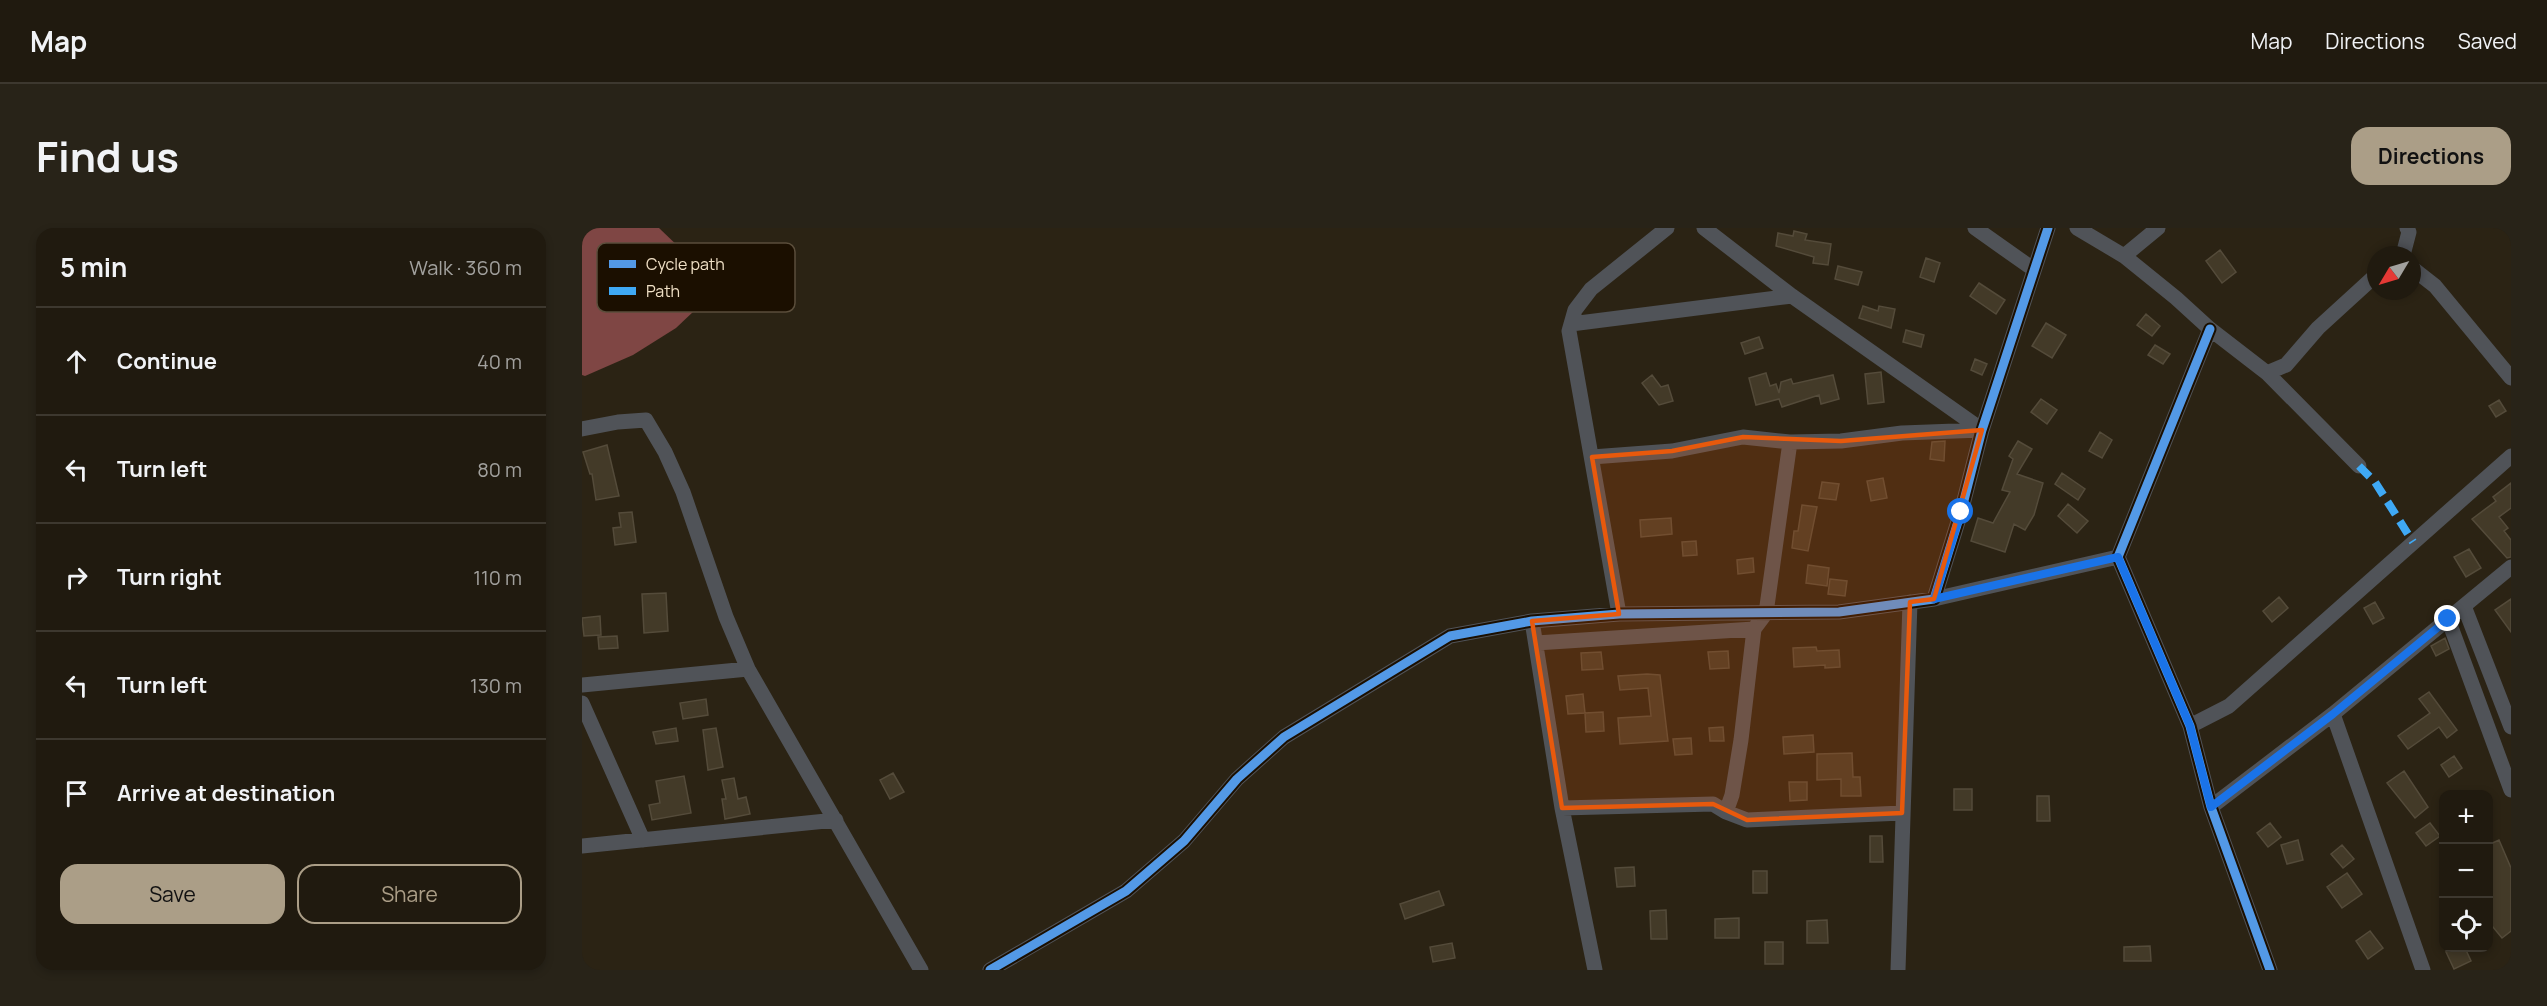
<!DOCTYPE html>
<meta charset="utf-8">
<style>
:root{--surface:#201a0f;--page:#282318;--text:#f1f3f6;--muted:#a2a19e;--line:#3d382f;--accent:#ab9e87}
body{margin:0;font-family:Manrope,sans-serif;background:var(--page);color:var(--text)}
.controls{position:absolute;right:18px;bottom:18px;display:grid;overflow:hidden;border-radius:12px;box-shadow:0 3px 9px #0003}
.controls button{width:54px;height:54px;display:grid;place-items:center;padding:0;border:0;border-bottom:2px solid var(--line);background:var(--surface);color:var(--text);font:30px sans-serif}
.compass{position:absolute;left:1785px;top:18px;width:54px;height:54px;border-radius:50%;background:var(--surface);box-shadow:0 3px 9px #0003;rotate:232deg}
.stop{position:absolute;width:18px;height:18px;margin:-14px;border:4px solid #1a73e8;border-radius:50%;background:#fff}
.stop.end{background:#1a73e8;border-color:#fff;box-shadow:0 2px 6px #0008}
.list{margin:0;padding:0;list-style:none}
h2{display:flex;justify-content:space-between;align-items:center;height:78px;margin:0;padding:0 24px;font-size:26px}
h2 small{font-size:20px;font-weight:400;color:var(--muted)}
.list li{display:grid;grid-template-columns:39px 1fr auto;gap:18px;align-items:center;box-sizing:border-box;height:108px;padding:0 24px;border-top:2px solid var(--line)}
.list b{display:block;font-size:22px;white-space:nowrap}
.list em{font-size:20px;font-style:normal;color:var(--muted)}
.actions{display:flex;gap:12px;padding:18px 24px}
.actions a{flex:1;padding:14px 0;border:2px solid var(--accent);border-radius:18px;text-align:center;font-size:21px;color:var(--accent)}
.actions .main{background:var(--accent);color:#111}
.icon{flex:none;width:33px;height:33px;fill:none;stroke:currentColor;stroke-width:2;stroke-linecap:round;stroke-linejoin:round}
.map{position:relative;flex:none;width:1929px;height:742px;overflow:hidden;border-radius:18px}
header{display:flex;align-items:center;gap:36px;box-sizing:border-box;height:84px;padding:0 30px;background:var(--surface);border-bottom:2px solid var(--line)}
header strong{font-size:28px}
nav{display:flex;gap:33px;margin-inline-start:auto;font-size:21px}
.intro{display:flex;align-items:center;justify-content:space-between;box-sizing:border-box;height:144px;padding:0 36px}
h1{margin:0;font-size:42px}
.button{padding:15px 27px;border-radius:18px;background:var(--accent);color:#111;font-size:21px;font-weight:700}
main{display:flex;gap:36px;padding:0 36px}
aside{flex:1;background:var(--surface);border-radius:18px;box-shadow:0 3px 9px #0003}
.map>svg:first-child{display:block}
</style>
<header>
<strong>Map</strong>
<nav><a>Map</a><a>Directions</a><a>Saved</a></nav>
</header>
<div class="intro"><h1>Find us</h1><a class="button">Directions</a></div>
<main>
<aside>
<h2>5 min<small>Walk · 360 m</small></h2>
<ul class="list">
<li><svg class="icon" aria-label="ahead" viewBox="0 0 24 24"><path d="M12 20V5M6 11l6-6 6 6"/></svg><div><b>Continue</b></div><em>40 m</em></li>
<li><svg class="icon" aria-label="left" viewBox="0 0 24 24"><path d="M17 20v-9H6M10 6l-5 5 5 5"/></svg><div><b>Turn left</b></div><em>80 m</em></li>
<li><svg class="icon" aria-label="right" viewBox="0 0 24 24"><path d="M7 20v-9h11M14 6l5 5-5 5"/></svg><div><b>Turn right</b></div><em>110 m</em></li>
<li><svg class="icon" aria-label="left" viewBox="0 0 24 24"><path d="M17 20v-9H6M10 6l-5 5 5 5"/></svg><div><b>Turn left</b></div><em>130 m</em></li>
<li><svg class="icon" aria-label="arrive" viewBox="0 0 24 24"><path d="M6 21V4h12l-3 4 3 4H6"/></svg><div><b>Arrive at destination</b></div></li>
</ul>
<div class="actions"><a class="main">Save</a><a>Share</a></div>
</aside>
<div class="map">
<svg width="1929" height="742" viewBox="0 0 1929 742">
<rect width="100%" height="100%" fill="#2b2314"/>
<path fill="#7f4644" d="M0,0H77L101,23L131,65L94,100L51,127L3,148L0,147Z"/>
<path fill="#433a28" stroke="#544b3a" stroke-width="1.5" d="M1212,3L1225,6L1223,12L1249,16L1246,37L1231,35L1232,29L1194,18L1196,5L1211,8Z
M1638,22L1654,44L1640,55L1624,33Z
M1344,30L1358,35L1352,54L1338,49Z
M1256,38L1280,44L1276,57L1253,51Z
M1397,55L1423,72L1414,86L1388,68Z
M1281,78L1296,83L1297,78L1313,81L1309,100L1277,90Z
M1564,86L1578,98L1570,108L1555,97Z
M1464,95L1484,107L1470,130L1450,118Z
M1324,102L1342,107L1339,119L1321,114Z
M1177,109L1181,120L1163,126L1159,115Z
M1573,117L1588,126L1581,136L1566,127Z
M1393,131L1405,136L1400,147L1389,142Z
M1299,144L1302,174L1286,176L1283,146Z
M1184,145L1188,158L1194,156L1197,165L1199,154L1209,151L1211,156L1251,147L1257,171L1239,176L1237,167L1200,179L1197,171L1174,177L1167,150Z
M1070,147L1079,159L1086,157L1091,173L1077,177L1060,155Z
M1459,171L1475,182L1465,196L1449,184Z
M1917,172L1924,183L1914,189L1907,178Z
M1518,204L1530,212L1520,230L1507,223Z
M1363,213L1362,233L1348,231L1350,214Z
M1436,213L1450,221L1435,246L1461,255L1452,287L1443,302L1432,296L1423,324L1389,313L1396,290L1411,295L1428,264L1420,262L1431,231L1427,228Z
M25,217L37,268L14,272L10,246H8L1,224Z
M1480,245L1503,261L1496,272L1473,256Z
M1301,250L1305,270L1289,273L1285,253Z
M1240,254L1257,256L1254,272L1237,270Z
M1929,255V280L1917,289L1926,300L1922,303L1929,312V329L1925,330L1890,291L1914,273L1911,269Z
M1486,276L1506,293L1495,305L1476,288Z
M1220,277L1235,279L1226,323L1210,320L1212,303H1216Z
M50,284L54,314L33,317L31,300L39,299L37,285Z
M1089,290L1090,306L1059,309L1058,292Z
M1114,313L1115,327L1101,328L1100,314Z
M1887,321L1899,340L1884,349L1872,329Z
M1171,330L1172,344L1156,346L1155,332Z
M1226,337L1247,340L1245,358L1224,355Z
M1248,351L1265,353L1263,368L1246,366Z
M84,365L86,403L62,405L60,366Z
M1697,369L1706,380L1690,394L1681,383Z
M1929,371V404L1913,382Z
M1793,374L1802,390L1791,396L1782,380Z
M18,388L19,407L2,408L0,390Z
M35,408L36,420L17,421L16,409Z
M1863,410L1867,421L1854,428L1849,418Z
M1234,419L1235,423L1257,422L1258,439L1243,440V437L1212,439L1211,420Z
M1146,423L1147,440L1128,441L1126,424Z
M1019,424L1021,441L1000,442L999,425Z
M1065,446L1078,447L1086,513L1038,516L1036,490L1069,488L1066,460L1038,462L1036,448Z
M1847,464L1875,502L1865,510L1857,499L1826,521L1816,508L1848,485L1837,471Z
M1001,466L1003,485L986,486L984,468Z
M124,471L126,487L101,491L98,475Z
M1021,484L1022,503L1004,504L1003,485Z
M1141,499L1142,513H1128L1127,500Z
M94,500L96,513L74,516L71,504Z
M134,500L141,539L126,542L121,502Z
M1231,507L1232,524L1202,526L1201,509Z
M1109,510L1110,526L1093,527L1091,511Z
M1270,525L1271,549H1278L1279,568H1259V551L1235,552V526Z
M1872,528L1880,540L1867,549L1859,537Z
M1822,543L1846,579L1833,590L1805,555Z
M311,545L322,564L308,571L298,552Z
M102,548L109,585L70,592L67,577L78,575L74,553Z
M152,550L156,571L164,569L168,586L143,591L140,571H144L140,552Z
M1207,554H1225V572L1208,573Z
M1372,561H1390V582H1372Z
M1455,568H1467L1468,593H1455Z
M1688,595L1699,609L1686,619L1675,605Z
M1848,595L1858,608L1844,618L1834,605Z
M1288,608H1300L1301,634H1288Z
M1716,612L1721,632L1705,636L1699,617Z
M1917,612L1929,640V703L1920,710L1906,693V617Z
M1760,617L1772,631L1761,640L1749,626Z
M1052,639L1053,658L1035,659L1033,640Z
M1171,643H1185V665H1171Z
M1765,645L1780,666L1760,680L1745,659Z
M857,663L862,677L823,691L818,676Z
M1084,682L1085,711H1069L1068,683Z
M1157,690V710H1133V691Z
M1245,692L1246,715H1225V693Z
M1788,703L1801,720L1786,731L1774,713Z
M1183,714H1201V736H1183Z
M870,715L873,730L851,734L848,719Z
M1568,718L1569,733H1542V719Z
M1874,720H1883L1889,733L1872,741L1864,724Z"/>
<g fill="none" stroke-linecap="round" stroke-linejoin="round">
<path stroke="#505358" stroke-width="15" d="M1122,0L1210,68L1400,202
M1393,0L1451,41
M1495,0L1542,28L1594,70L1628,101L1685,145L1777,238
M1821,27L1827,4L1825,0
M1542,28L1576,0
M1830,40L1853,58L1929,150
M989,96L1210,68
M1628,101L1536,329L1608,498L1629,579L1688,742
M1685,145L1704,137L1736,100L1794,47
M0,201L36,194L64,192L83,224L101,264L144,389L166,441L339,742
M1010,229L1090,223L1161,209L1208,214L1259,213L1320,205L1400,202
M1352,371L1536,329
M1882,378L1929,499
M1037,386L987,103L993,82L1009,61L1085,0
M1866,391L1929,562
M950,393L980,580L1013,742
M954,415L1172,401
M0,457L166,441
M0,475L61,612
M1751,486L1841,742
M1608,498L1647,478L1929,228
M1629,579L1751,486L1929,339
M980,580L1131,576L1144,584L1165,592L1320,585
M1144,584L1150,567L1159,512L1172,401L1184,385L1208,214
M0,618L254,592
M408,742L544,663L602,613L655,551L702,509L868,408L950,393L1037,386L1257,384L1352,371L1379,284L1400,202L1466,0
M1316,742L1328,374"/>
<path stroke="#3fa9f5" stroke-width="8" stroke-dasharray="15 8" stroke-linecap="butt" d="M1777,238L1793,254L1831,314"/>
<defs>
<path id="cycleway" d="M1628,101L1536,329L1608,498L1629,579L1688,742
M408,742L544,663L602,613L655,551L702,509L868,408L950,393L1037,386L1257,384L1352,371L1379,284L1400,202L1466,0"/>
</defs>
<use href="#cycleway" stroke="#1b0f00" stroke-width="13"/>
<use href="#cycleway" stroke="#5399e6" stroke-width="9"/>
</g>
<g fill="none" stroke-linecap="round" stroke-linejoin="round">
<path stroke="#1a73e8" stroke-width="8" d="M1379,284L1352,371L1536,329L1608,498L1629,579L1751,486L1866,391"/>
</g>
<path fill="#e8590c" fill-opacity="0.2" stroke="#e8590c" stroke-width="4.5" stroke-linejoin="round" d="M1400,202L1352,371L1328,374L1320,585L1165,592L1131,576L980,580L950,393L1037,386L1010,229L1090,223L1161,209L1259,213Z"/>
<rect x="15" y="15" width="198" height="69" rx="9" fill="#1b0f00" stroke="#5b4e3b" stroke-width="1.5"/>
<rect x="27" y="32" width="27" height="8" fill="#5399e6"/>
<rect x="27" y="59" width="27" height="8" fill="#3fa9f5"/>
<g font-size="16" fill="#f0e0c5">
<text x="64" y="42">Cycle path</text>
<text x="64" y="69">Path</text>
</g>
</svg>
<div class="controls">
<button>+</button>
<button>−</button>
<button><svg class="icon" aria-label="locate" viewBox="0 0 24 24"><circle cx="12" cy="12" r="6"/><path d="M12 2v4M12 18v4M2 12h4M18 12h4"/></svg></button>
</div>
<svg class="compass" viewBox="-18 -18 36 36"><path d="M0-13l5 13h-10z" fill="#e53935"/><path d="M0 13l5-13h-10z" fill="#a2a19e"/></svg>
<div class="stop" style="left:1379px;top:284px"></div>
<div class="stop end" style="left:1866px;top:391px"></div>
</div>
</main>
